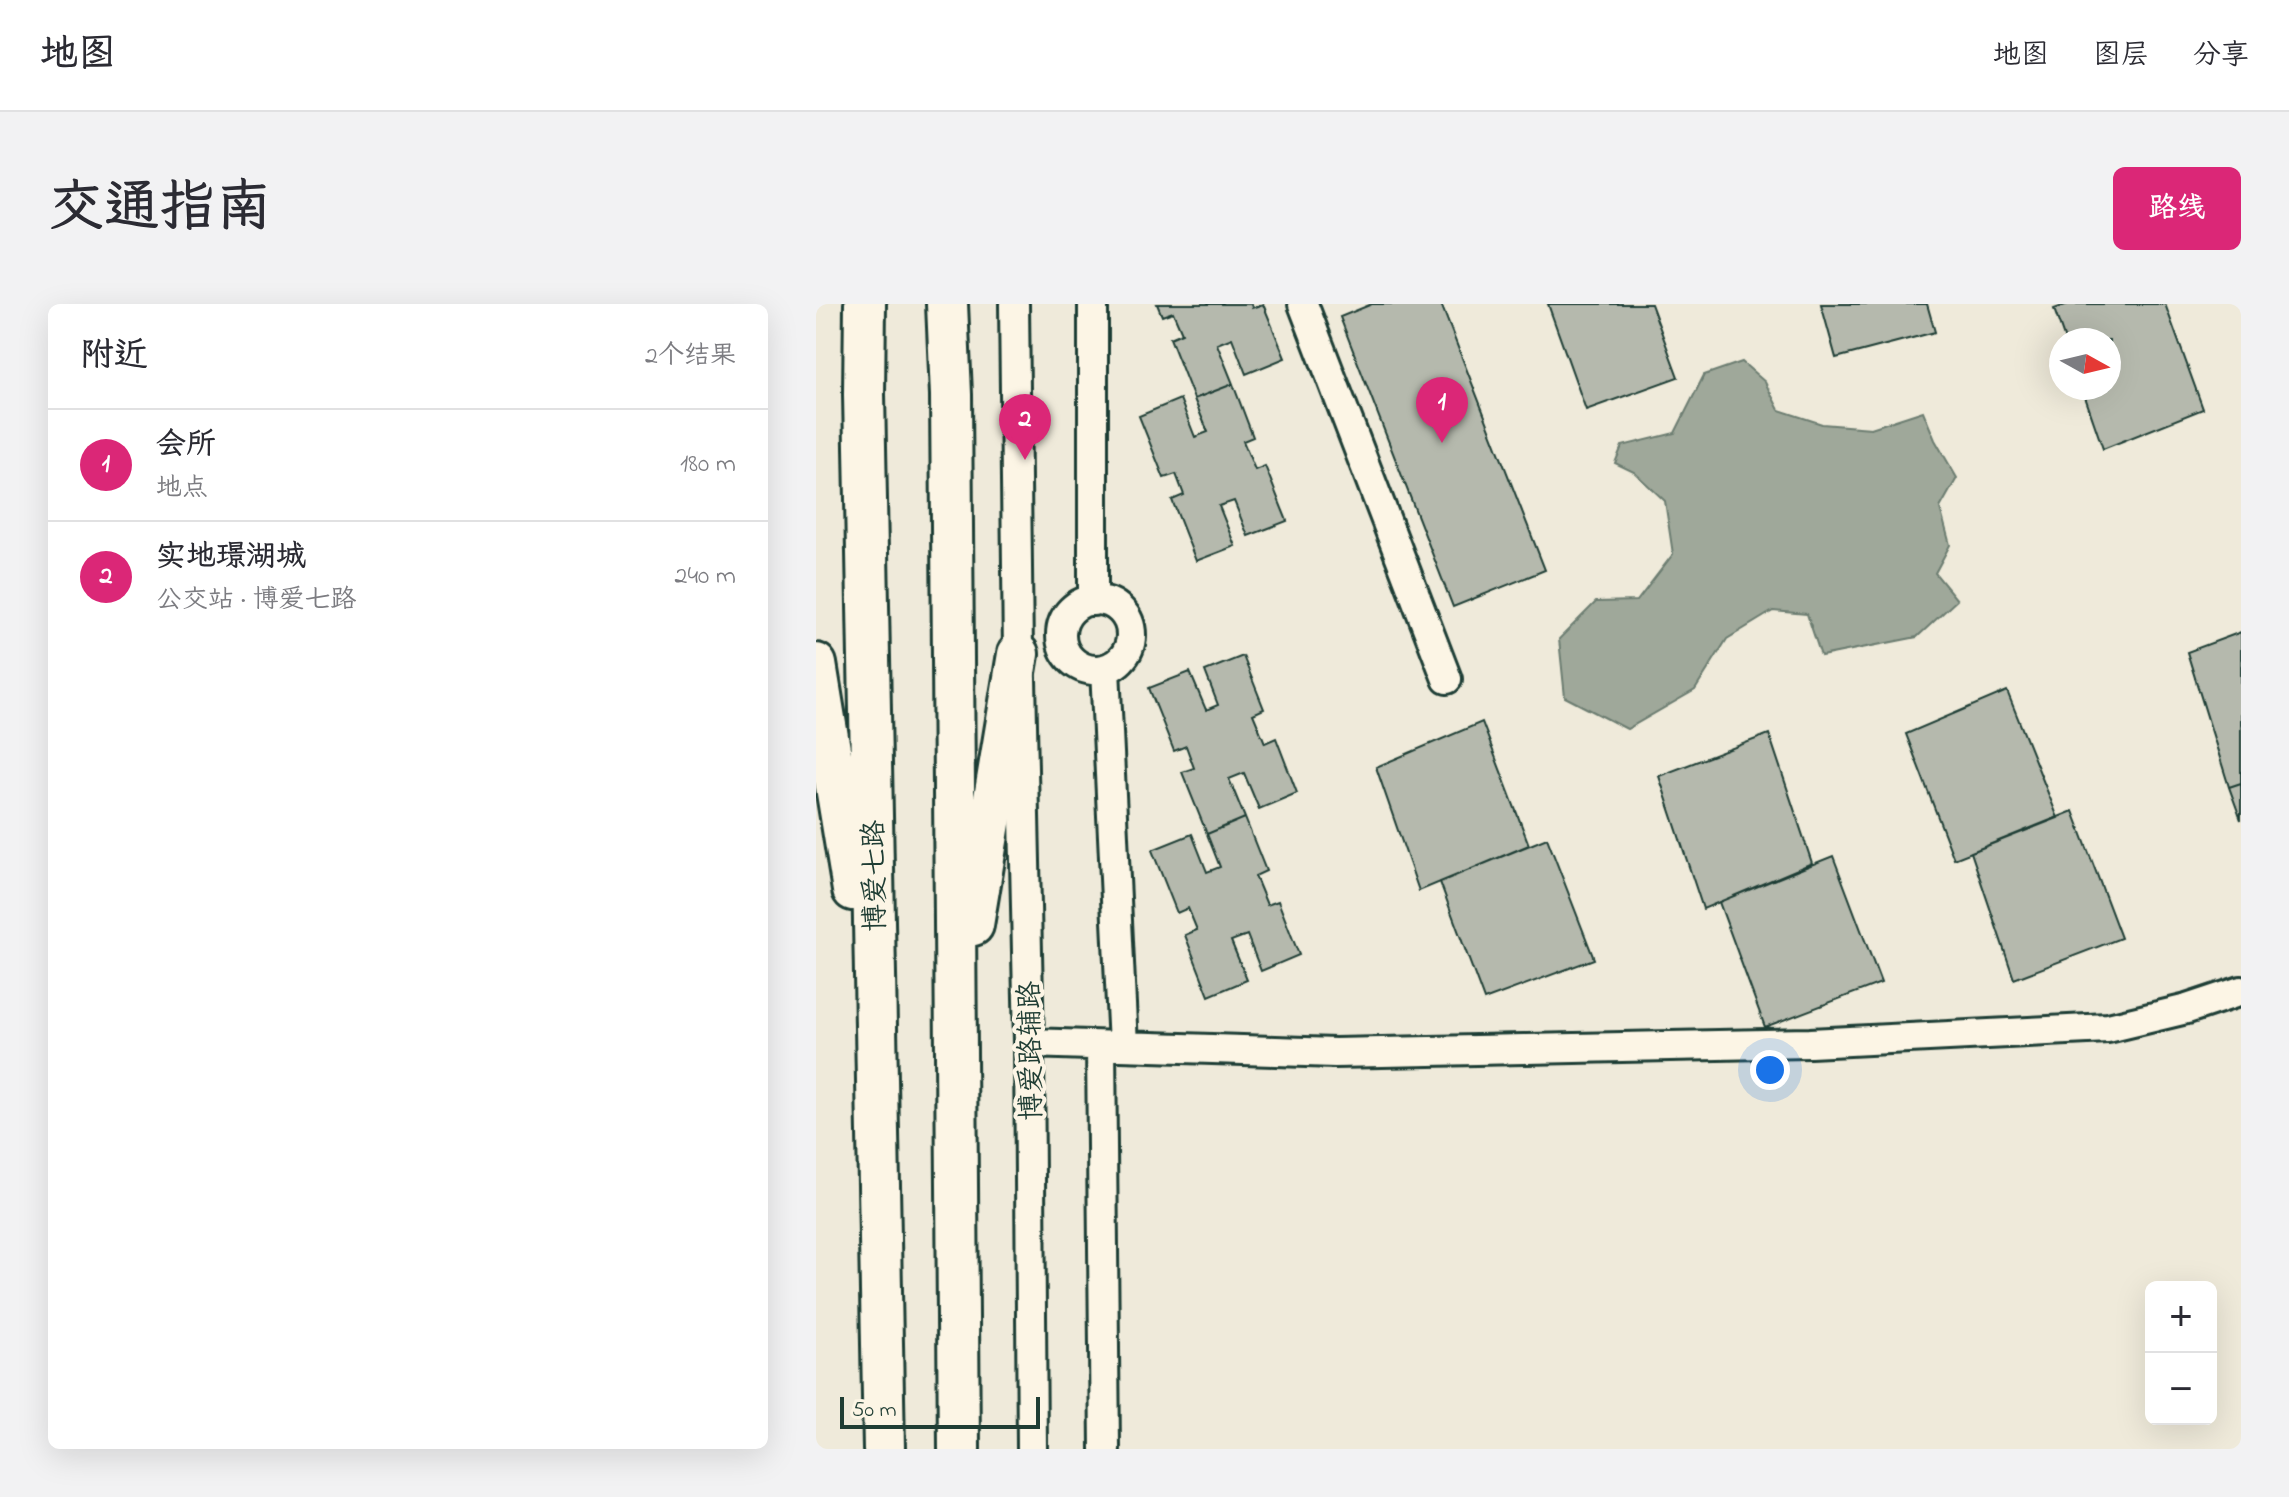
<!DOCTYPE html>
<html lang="zh">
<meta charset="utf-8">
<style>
:root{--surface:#fff;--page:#f2f2f3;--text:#2b2b33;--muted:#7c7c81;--line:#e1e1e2;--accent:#db2777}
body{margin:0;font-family:"Indie Flower","LXGW WenKai TC",sans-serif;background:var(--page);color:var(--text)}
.controls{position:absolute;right:24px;bottom:24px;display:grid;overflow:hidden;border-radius:12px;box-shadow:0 8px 32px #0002}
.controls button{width:72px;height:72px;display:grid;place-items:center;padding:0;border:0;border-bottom:2px solid var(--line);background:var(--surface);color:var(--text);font:40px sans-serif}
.compass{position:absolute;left:1233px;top:24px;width:72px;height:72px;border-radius:50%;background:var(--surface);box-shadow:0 8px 32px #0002;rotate:98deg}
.scale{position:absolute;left:24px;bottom:20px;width:200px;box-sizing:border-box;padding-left:8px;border:4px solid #1f3d34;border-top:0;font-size:22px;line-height:28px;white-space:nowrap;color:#1f3d34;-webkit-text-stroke:6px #fcf5e5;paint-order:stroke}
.you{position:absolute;left:954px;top:766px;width:28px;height:28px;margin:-20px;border:6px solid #fff;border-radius:50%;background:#1a73e8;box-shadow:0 0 0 12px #1a73e833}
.badge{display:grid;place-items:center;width:52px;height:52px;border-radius:50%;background:var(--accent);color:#fff;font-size:26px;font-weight:700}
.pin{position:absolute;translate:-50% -66px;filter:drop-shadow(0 2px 4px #0008)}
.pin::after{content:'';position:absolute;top:42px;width:28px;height:24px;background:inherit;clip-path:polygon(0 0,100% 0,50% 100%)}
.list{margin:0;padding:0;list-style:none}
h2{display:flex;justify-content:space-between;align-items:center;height:104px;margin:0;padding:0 32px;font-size:34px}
h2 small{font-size:26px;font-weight:400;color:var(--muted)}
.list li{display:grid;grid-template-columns:52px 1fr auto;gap:24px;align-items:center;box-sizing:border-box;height:112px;padding:0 32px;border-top:2px solid var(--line)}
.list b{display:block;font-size:30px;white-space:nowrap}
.list p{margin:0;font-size:26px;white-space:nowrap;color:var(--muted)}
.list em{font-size:26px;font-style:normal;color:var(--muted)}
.map{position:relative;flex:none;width:1425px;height:1145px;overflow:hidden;border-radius:12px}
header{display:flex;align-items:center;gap:48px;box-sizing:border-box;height:112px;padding:0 40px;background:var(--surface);border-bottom:2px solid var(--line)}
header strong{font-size:38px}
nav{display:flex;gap:44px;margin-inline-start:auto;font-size:28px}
.intro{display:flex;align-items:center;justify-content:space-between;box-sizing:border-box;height:192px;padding:0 48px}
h1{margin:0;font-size:56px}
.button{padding:20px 36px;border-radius:12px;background:var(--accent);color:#fff;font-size:28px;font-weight:700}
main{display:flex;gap:48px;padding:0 48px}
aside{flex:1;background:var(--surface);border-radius:12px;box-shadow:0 8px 32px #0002}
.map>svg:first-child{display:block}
</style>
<header>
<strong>地图</strong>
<nav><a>地图</a><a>图层</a><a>分享</a></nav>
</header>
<div class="intro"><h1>交通指南</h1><a class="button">路线</a></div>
<main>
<aside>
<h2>附近<small>2个结果</small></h2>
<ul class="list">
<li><span class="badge">1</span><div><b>会所</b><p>地点</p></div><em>180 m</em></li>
<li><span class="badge">2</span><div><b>实地璟湖城</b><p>公交站 · 博爱七路</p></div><em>240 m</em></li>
</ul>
</aside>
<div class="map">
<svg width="1425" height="1145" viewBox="0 0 1425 1145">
<rect width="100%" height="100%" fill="#efeada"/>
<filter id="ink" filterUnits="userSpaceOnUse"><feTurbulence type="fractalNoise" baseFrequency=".0125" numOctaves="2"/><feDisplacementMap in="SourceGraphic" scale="16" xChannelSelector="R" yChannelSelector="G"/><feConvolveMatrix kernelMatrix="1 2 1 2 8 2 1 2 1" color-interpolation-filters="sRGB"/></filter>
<g filter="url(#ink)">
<path fill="#9fa89a" stroke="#6c7d71" stroke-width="2" d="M926,58L949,78L963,106L1006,120L1055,124L1107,107L1119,136L1141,174L1124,204L1134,241L1119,269L1141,296L1101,333L1005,352L991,310L957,307L911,335L879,386L811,425L749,393L743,335L780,298L821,297L857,250L849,197L818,168L799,159L806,142L859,129L888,71Z"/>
<path fill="#b5b9ad" stroke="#1f3d34" stroke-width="2" d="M341,0H435L436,4L447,0L469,54L430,70L416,34L401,40L417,80L378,95L354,34L366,29L357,8L346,12Z
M556,0H625L729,266L637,303L524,13Z
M732,0H835L862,73L770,106Z
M1005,0H1111L1119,28L1020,54Z
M1252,0H1349L1387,105L1287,145L1266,84H1293V36H1249L1238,5Z
M417,80L437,133L427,137L439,166L449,162L471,217L432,232L418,197L403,202L419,242L380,257L356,196L368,191L360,170L348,174L323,112L364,95L379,133L392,128L378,95Z
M1425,328V479L1413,483L1371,348Z
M427,352L448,405L437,410L449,439L460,434L481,489L443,505L428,469L413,475L429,514L391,530L366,468L378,464L370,442L358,447L333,384L374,368L390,406L402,401L389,367Z
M1191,387L1242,514L1138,555L1090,430Z
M666,418L713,541L603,587L560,463Z
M953,430L996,559L887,605L843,472Z
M1425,479V516L1413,483Z
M1257,507L1305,634L1198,675L1155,548Z
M429,514L450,567L439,572L451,601L462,597L483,651L445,667L431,631L415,637L431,676L393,692L369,631L381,626L372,604L361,609L336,546L376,530L391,568L404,563L391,530Z
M731,534L778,655L668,696L624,578Z
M1017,552L1065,679L949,723L903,598Z"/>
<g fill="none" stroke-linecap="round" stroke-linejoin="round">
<defs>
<path id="minor" d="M198,0L202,350L205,375L213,739L216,1145
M277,0V297
M487,0L631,375
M245 331a35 35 0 1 1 70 0a35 35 0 1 1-70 0Z
M289,365L307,742
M213,739L519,749L994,739L1292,724L1371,705L1425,687
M285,742L289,1145"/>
<path id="highway" d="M49,0L48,90L68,1145
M131,0L135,91L143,1145
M0,360L37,586
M157,621L202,350"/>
</defs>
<use href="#minor" stroke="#1f3d34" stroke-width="34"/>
<use href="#highway" stroke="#1f3d34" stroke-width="46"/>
<use href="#minor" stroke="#fcf5e5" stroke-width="28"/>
<use href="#highway" stroke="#fcf5e5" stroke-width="40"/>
</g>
</g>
<g text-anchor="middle" stroke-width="8" stroke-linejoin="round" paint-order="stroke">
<g font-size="28" fill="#1f3d34" stroke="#fcf5e5">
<text transform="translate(57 572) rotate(-91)" y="10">博爱七路</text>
<text transform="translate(213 747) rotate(-91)" y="10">博爱路辅路</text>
</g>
</g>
</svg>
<div class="controls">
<button>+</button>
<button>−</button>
</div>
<svg class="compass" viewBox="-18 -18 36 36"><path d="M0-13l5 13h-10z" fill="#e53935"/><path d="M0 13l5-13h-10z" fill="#7c7c81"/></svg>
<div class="scale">50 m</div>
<div class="you"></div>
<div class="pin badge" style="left:626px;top:139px">1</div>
<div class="pin badge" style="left:209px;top:156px">2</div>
</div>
</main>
